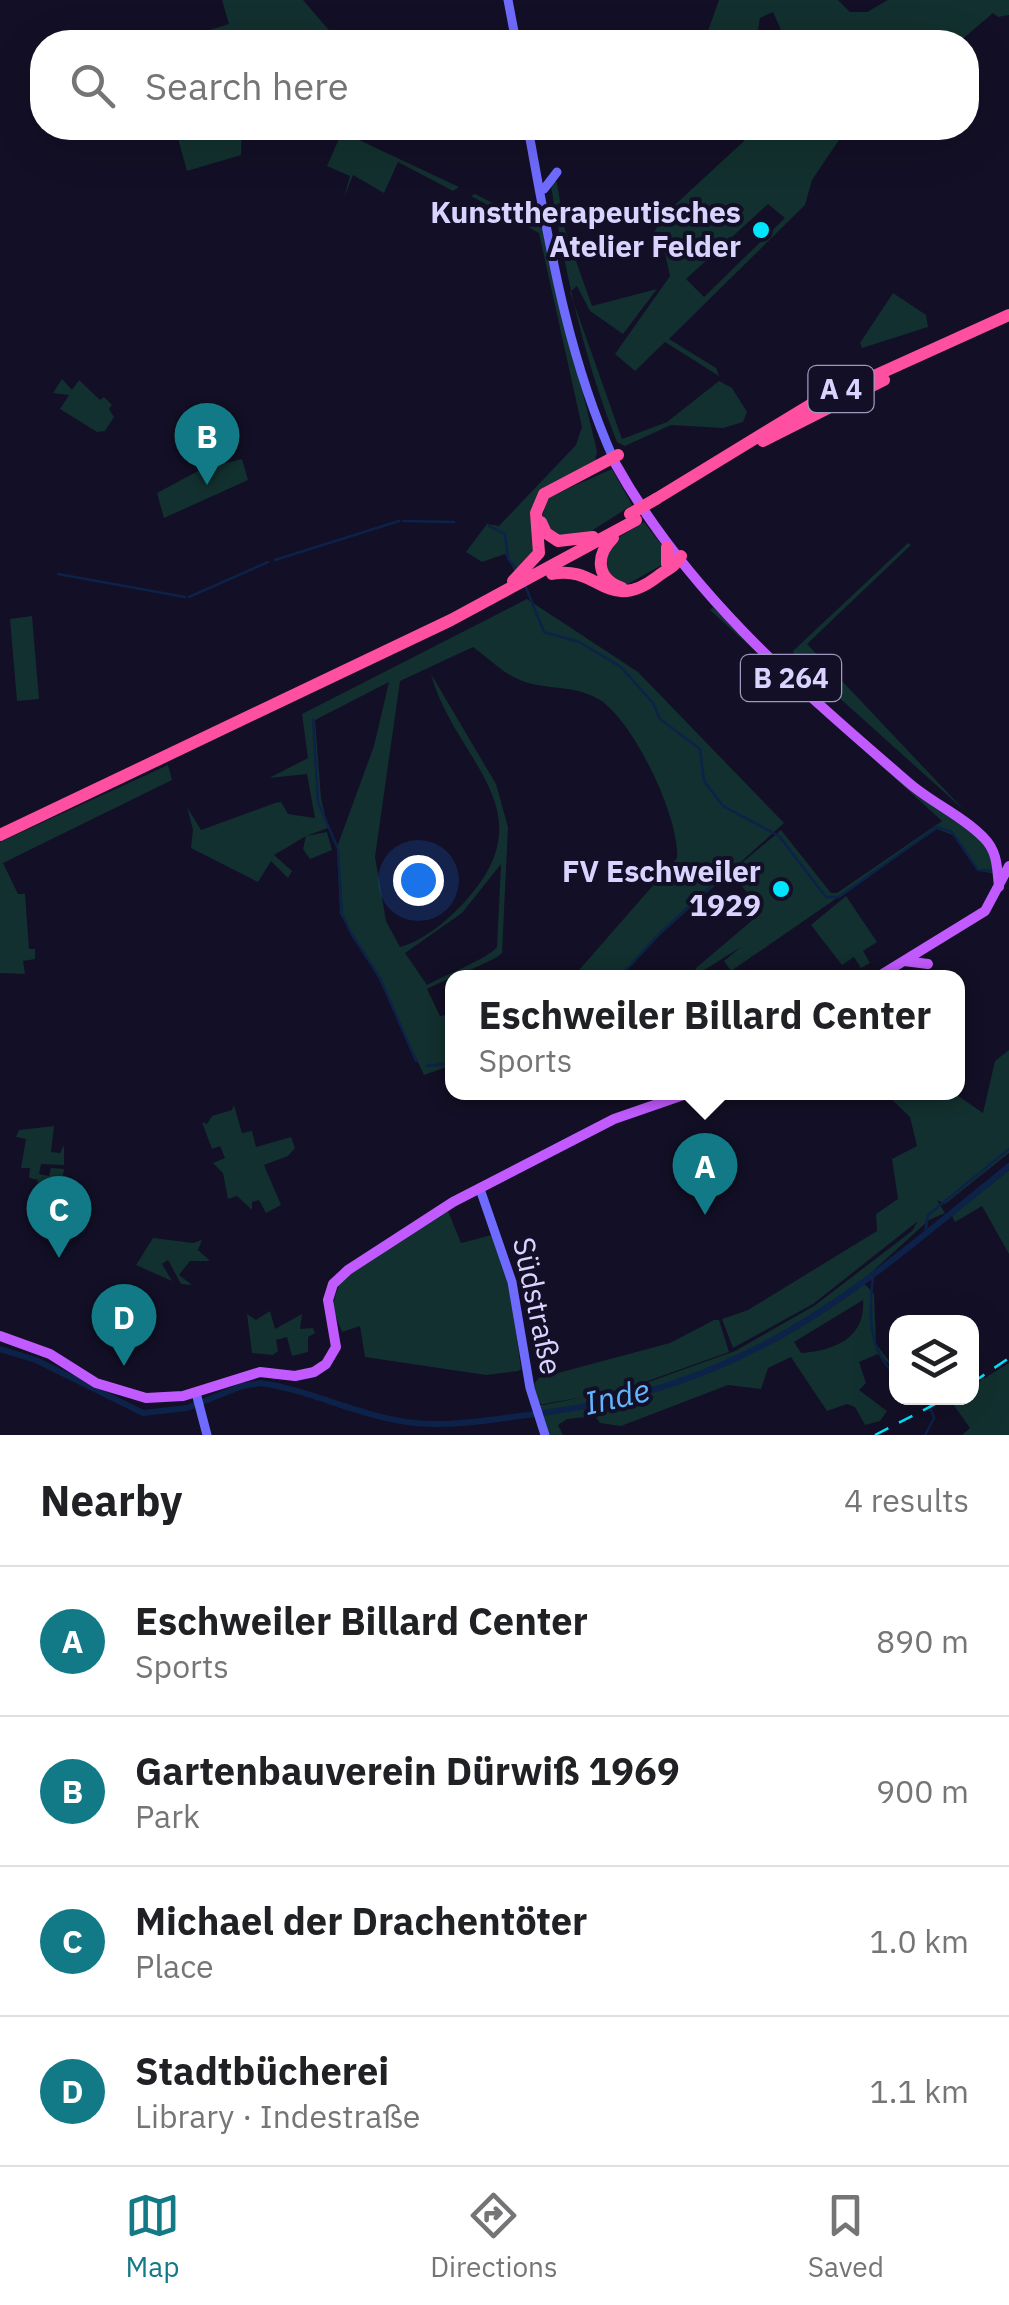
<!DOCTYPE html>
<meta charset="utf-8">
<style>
:root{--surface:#fff;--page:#f6f6f6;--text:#202124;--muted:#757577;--line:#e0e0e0;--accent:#127987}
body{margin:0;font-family:"IBM Plex Sans",sans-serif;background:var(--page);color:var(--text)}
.controls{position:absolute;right:30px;bottom:30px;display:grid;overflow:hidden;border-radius:20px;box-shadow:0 10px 40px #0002}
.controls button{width:90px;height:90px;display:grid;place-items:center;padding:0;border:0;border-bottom:2px solid var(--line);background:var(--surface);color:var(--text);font:50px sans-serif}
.you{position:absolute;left:418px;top:880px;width:35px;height:35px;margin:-25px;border:8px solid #fff;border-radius:50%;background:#1a73e8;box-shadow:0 0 0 15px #1a73e833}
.badge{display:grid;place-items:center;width:65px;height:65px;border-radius:50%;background:var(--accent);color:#fff;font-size:32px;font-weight:700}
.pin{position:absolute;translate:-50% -82px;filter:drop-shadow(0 2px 5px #0008)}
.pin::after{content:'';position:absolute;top:52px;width:35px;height:30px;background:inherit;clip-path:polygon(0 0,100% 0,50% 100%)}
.popup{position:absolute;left:445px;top:970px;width:520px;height:130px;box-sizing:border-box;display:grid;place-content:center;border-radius:20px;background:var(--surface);filter:drop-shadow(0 2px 8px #0005);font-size:32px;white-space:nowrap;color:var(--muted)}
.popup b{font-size:38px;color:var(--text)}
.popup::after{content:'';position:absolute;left:50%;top:100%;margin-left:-20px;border:20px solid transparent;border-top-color:var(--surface)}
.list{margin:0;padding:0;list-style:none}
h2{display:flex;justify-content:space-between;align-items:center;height:130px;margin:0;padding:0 40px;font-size:42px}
h2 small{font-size:32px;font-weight:400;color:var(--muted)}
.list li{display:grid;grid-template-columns:65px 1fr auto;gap:30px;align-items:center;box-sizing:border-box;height:150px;padding:0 40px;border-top:2px solid var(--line)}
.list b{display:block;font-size:38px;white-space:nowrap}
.list p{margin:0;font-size:32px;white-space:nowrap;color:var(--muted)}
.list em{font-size:32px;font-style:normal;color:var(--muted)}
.icon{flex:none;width:55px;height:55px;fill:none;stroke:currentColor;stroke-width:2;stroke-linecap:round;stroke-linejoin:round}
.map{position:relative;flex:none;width:1009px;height:1435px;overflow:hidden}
.search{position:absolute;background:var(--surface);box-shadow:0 10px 40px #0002;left:30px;right:30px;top:30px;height:110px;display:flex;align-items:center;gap:25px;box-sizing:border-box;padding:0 35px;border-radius:40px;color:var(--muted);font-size:38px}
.sheet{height:730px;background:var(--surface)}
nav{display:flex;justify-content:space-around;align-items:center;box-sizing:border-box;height:140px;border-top:2px solid var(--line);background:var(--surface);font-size:28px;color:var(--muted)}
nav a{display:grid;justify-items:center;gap:5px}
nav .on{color:var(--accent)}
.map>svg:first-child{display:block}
</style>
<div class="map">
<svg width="1009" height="1435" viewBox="0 0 1009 1435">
<rect width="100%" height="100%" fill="#130f26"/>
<path fill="#12302f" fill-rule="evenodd" d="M222,0H303L339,42H313L309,30L265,42H206L203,32L229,24Z
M719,0H838L850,12H867L888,0H1009V15L998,17L993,13L959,42H773L781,30L773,12L760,18L756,42H704Z
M175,128H242L241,155L187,171Z
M742,128H847L812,180L805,205L669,339L716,368L719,376L665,342L635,371L615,354L670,276L663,244L652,236L665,214L744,141ZM768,204L785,218L704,297L686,279Z
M342,132L459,187L453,191L398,162L384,193L353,175L344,198L350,176L327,166Z
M556,178L565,230L592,306L657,289L623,334L590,311L577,286L570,292L622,439L667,422L719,381L732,388L747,412L743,422L723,428L671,425L625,446L617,442C583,357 566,275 551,186Z
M475,194L543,229L597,451L595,462L544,492L538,547L515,571L505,554L482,562L466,552L487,524L499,526L576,445L582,427L539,233L471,196Z
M893,293L926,315L928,327L862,348L860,343Z
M62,379L72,390L79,380L100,400L104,397L112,405L109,409L114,417L105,431L97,432L60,409L69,395L53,393Z
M242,459L248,480L164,518L157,493L200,470Z
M612,469L632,505L582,537L557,538L542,519L547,498Z
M644,522L664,548L662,565L626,585L608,578L602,558L618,538Z
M908,543L911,545L807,644L964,810L794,657L793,651Z
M527,599L638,672L784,823L659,936L621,977H573L677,858C680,818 634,722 600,700C576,685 550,690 525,682C504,675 490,659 473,647L400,681L375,857L386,921L400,947C424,941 452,917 468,898C547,808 454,760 431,674L496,784L508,827L502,953C496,961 443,980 427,989L440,1016L452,1014V1065L424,1075L379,979L340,914L337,847L374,746L389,682L315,720L321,798L328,828L306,836L327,832L332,850L310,859L303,849L306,836L274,855L292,871L288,878L271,861L258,882L191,848L193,830L187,807L201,830L275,803L281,802L288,814L315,818L307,774L269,778L308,758L302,714ZM501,864L497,947C489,958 443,976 427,985L405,953L462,913Z
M713,607L809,698L970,830L990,850L995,874L977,870L955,836L937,829L731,971L724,961L741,947L693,977L696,968L762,912L731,872L781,830L831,893H837L942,821L710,610Z
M32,616L39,699L17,701L10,619Z
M168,765L172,780L3,863L18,894H25L29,949H35V959L23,961L25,974L0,973V842Z
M846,896L877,942L863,951L870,963L861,968L854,957L842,965L811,925Z
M1009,1050V1153L945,1204L937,1200L945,1213L929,1220L862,1281L874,1294L876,1344L895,1369L878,1354L859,1362L866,1383L859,1390L887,1411L880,1421L865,1425L855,1407L847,1404L827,1411L791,1357L768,1368L761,1389L728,1385L621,1426L600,1423L595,1416L567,1419L558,1425L563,1435H549L538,1405L629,1389L735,1351L814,1306L912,1231L918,1221L813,1304L733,1348L722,1319L748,1310L877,1231L876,1214L898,1199L892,1159L917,1146L910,1117L885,1093H954L983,1113L995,1061ZM863,1300C866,1338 834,1351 801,1353L794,1342Z
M234,1105L242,1133L252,1131L256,1147L291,1137L295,1148L288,1156L264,1165L281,1205L266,1213L259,1200L252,1202V1210L237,1196L228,1199L223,1173L213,1163L225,1158L220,1146L212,1149L202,1122L207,1124L212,1116L232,1110Z
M54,1126L51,1152L60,1153L64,1145V1165L41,1164L39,1174L49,1176L51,1168L64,1169L62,1181H53V1202L36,1195L38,1180L29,1178L30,1168H21L26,1139L16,1137L19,1130Z
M1009,1170V1254L982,1206L955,1222L952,1216Z
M448,1211L461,1243L492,1235L509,1282L521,1369L518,1371L486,1375L365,1357L360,1326L342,1332L332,1307L340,1281Z
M153,1238L193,1243L202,1240L198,1250L210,1261H190L179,1275L192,1285L181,1284L168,1260L162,1264L172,1281L136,1265Z
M270,1311L275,1329L302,1314L300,1329L313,1328L315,1333L308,1337V1352L292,1356L287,1337L276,1340L278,1351L273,1355L252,1353L247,1314L256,1320Z
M714,1320H719L729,1352L628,1388L544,1405L537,1402L533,1385L539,1378L670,1343Z
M1009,1363V1435H962L970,1428L953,1404L959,1398H972V1386Z"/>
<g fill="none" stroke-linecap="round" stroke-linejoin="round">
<path stroke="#0c2248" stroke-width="2.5" d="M403,521L454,522
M489,526L505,534L508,559L517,569
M275,560L399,521
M58,574L185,597
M525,585L544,632L579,642L621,667L653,703L660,719L700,749L704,781L723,806L779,836L826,897H839L937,827L952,832L978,870L993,871
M189,597L268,562
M313,719L318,802L338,849
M338,852L342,914
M343,916L350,931
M351,933L380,978L416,1061
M658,935L723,875
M619,978L656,937
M427,1066L452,1063
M925,1234L928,1215L1009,1149
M873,1276C869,1311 867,1351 896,1375
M925,1435L934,1418L927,1398"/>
<path stroke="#0c2248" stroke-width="6" d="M0,1349L36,1360L143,1413L187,1408L242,1386L261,1383C314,1391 363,1418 415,1423C457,1427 501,1418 543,1413C753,1384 851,1295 1009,1166"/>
<path stroke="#6f6bff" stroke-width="9" d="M508,0L516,42
M528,128C549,242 566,353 614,460
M544,189L557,172
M480,1189L512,1282L530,1388L545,1435
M196,1393L207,1435"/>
<path stroke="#c25bff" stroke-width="10" d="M615,463C687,593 798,687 909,783C932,803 963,816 984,838C998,852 997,869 999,887
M904,961L928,964
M876,978L985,911L1009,866
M0,1336L50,1354L96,1383L146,1398L183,1396L260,1372L295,1376L314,1372L326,1364L336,1347L328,1300L333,1284L348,1270L453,1202L614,1119L692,1092"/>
<path stroke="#ff4fa3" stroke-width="12" d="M763,441L884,380
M656,499L810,405L1009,315
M541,522L546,533L558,541L593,537
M613,538C595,556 596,579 622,588
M667,564V547
M552,574C599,564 607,615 657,577C666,570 676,566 681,556
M513,581L539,553L536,513L544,494L618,455
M0,835L451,620L636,520"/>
<path stroke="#00e5ff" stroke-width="2.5" stroke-dasharray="15 12" stroke-linecap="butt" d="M972,1383L1009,1358
M875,1435L947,1398"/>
<path stroke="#ff4fa3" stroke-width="12" d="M630,514L656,499"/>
</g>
<g fill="#00e5ff" stroke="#130f26" stroke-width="4">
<circle cx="761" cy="230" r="10"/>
<circle cx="781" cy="889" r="10"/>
</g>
<g text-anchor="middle" stroke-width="8" stroke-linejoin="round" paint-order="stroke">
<g fill="#130f26" stroke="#9e99be" stroke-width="2.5">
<rect x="808.5" y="366" width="65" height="46" rx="8"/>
<rect x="741" y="655" width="100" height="46" rx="8"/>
</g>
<g font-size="28" font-weight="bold" fill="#d9d4ff">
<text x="841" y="399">A 4</text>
<text x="791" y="688">B 264</text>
</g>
<g font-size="30" font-weight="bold" fill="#d9d4ff" stroke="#130f26" text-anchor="end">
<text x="741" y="223">Kunsttherapeutisches<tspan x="741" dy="34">Atelier Felder</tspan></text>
<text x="761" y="882">FV Eschweiler<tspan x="761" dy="34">1929</tspan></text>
</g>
<g font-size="30" fill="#d9d4ff" stroke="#130f26">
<text transform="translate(537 1306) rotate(78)" y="10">Südstraße</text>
</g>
<g font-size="32" font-style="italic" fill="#62b6ff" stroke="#130f26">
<text transform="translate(617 1397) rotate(-13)" y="11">Inde</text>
</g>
</g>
</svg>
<div class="controls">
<button><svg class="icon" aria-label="layers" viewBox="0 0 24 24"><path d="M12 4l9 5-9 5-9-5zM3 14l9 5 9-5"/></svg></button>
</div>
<div class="you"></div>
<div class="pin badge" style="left:705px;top:1215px">A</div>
<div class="popup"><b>Eschweiler Billard Center</b>Sports</div>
<div class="pin badge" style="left:207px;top:485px">B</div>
<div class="pin badge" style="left:59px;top:1258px">C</div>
<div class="pin badge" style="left:124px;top:1366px">D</div>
<div class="search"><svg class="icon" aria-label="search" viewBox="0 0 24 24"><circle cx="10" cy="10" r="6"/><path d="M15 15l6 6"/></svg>Search here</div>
</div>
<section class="sheet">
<h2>Nearby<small>4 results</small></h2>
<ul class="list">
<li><span class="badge">A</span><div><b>Eschweiler Billard Center</b><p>Sports</p></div><em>890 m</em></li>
<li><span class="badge">B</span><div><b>Gartenbauverein Dürwiß 1969</b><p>Park</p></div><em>900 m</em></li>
<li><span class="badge">C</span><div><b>Michael der Drachentöter</b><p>Place</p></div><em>1.0 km</em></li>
<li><span class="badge">D</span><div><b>Stadtbücherei</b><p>Library · Indestraße</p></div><em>1.1 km</em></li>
</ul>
</section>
<nav>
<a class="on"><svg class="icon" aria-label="map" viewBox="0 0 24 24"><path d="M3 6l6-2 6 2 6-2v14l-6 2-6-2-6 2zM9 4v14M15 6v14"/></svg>Map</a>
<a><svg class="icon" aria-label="directions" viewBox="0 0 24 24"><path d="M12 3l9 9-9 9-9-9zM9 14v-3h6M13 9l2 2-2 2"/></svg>Directions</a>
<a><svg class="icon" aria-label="saved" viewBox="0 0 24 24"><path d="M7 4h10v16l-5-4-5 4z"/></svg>Saved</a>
</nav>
